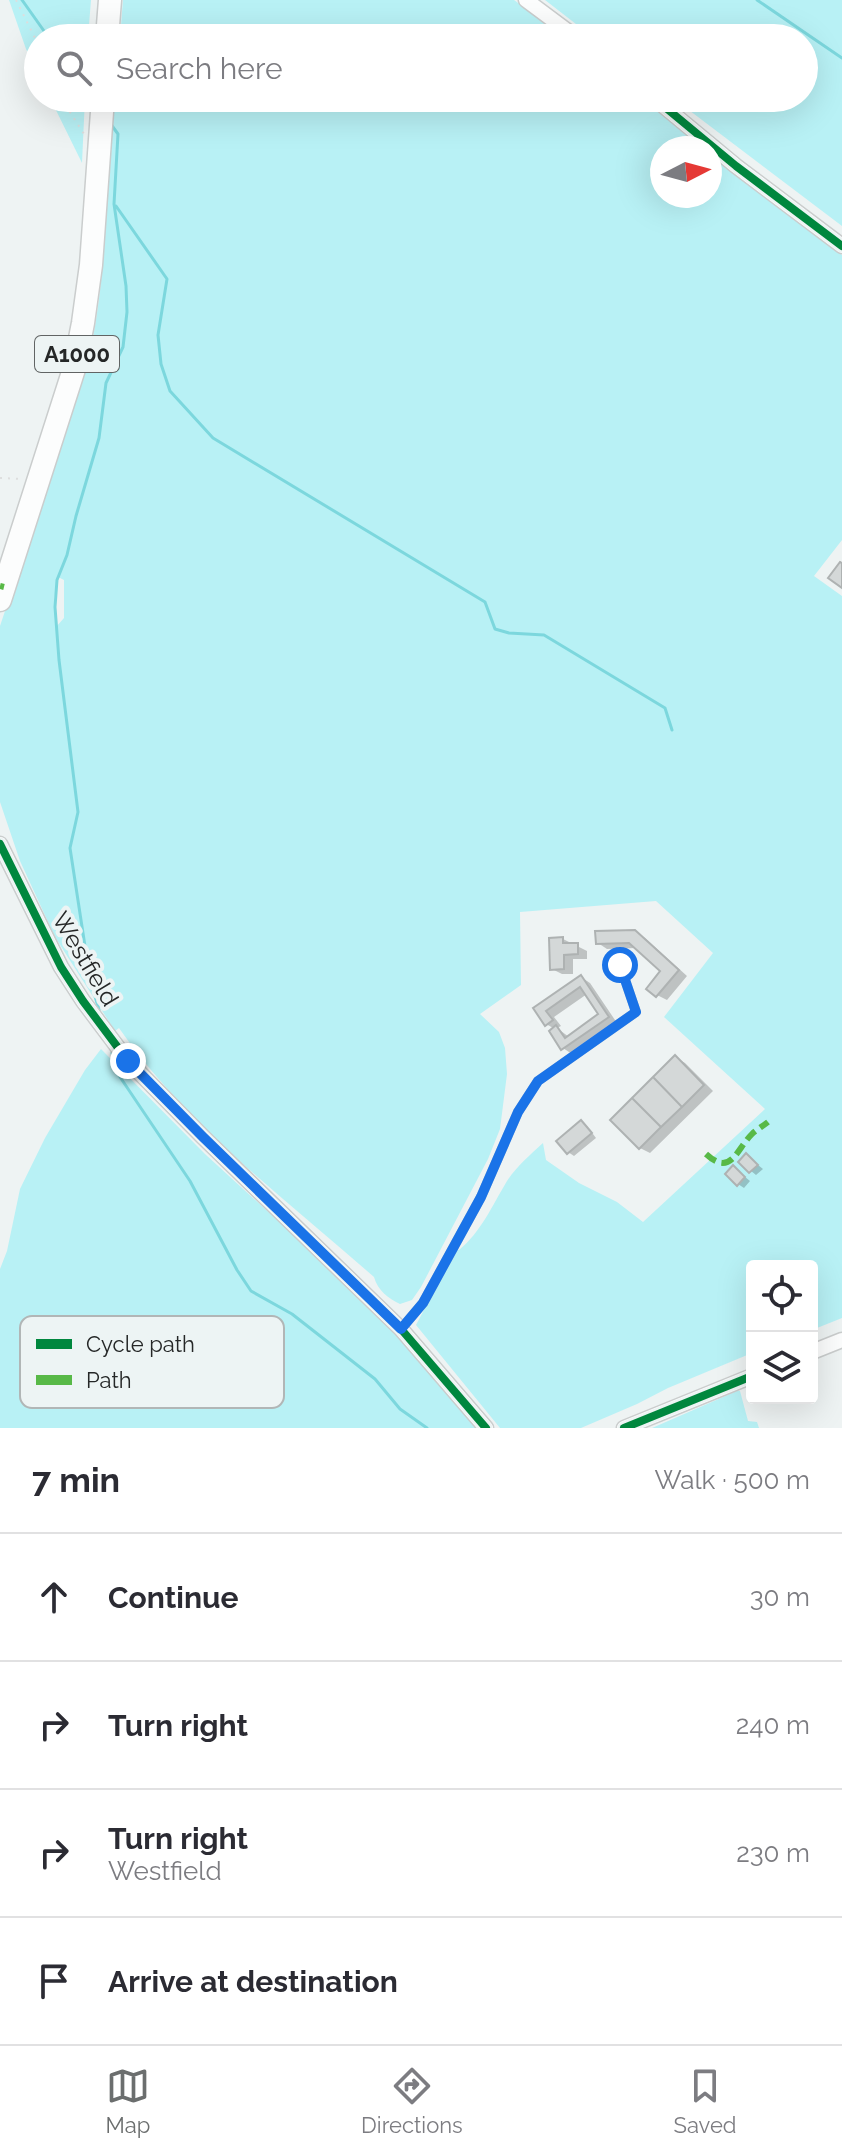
<!DOCTYPE html>
<meta charset="utf-8">
<style>
:root{--surface:#fff;--page:#f7f7f7;--text:#2b2b33;--muted:#7c7c81;--line:#e1e1e2;--accent:#6b6e6e}
body{margin:0;font-family:Raleway,sans-serif;background:var(--page);color:var(--text)}
.controls{position:absolute;right:24px;bottom:24px;display:grid;overflow:hidden;border-radius:8px;box-shadow:0 8px 32px #0002}
.controls button{width:72px;height:72px;display:grid;place-items:center;padding:0;border:0;border-bottom:2px solid var(--line);background:var(--surface);color:var(--text);font:40px sans-serif}
.compass{position:absolute;left:650px;top:136px;width:72px;height:72px;border-radius:50%;background:var(--surface);box-shadow:0 8px 32px #0002;rotate:84deg}
.stop{position:absolute;width:24px;height:24px;margin:-18px;border:6px solid #1a73e8;border-radius:50%;background:#fff}
.stop.end{background:#1a73e8;border-color:#fff;box-shadow:0 2px 8px #0008}
.list{margin:0;padding:0;list-style:none}
h2{display:flex;justify-content:space-between;align-items:center;height:104px;margin:0;padding:0 32px;font-size:34px}
h2 small{font-size:26px;font-weight:400;color:var(--muted)}
.list li{display:grid;grid-template-columns:52px 1fr auto;gap:24px;align-items:center;box-sizing:border-box;height:128px;padding:0 32px;border-top:2px solid var(--line)}
.list b{display:block;font-size:30px;white-space:nowrap}
.list p{margin:0;font-size:26px;white-space:nowrap;color:var(--muted)}
.list em{font-size:26px;font-style:normal;color:var(--muted)}
.icon{flex:none;width:44px;height:44px;fill:none;stroke:currentColor;stroke-width:2;stroke-linecap:round;stroke-linejoin:round}
.map{position:relative;flex:none;width:842px;height:1428px;overflow:hidden}
.search{position:absolute;background:var(--surface);box-shadow:0 8px 32px #0002;left:24px;right:24px;top:24px;height:88px;display:flex;align-items:center;gap:20px;box-sizing:border-box;padding:0 28px;border-radius:44px;color:var(--muted);font-size:30px}
.sheet{height:616px;background:var(--surface)}
nav{display:flex;justify-content:space-around;align-items:center;box-sizing:border-box;height:112px;border-top:2px solid var(--line);background:var(--surface);font-size:22px;color:var(--muted)}
nav a{display:grid;justify-items:center;gap:4px}
nav .on{color:var(--accent)}
.map>svg:first-child{display:block}
</style>
<div class="map">
<svg width="842" height="1428" viewBox="0 0 842 1428">
<rect width="100%" height="100%" fill="#eef3f3"/>
<path fill="#b8f1f5" fill-rule="evenodd" d="M9,0H91L88,38H38V73L26,49Z
M123,0H514L567,38H120Z
M545,0H842V226L673,98H804V38H594Z
M50,98H85L82,163Z
M114,98H641L703,148H662V196H710V154L842,255V540L814,576L842,596V1318L812,1330V1266H752V1353L668,1388L637,1404L581,1428H500L416,1325L456,1249L459,1250C481,1232 492,1206 507,1181C517,1166 530,1155 543,1143L546,1160L579,1183L617,1202L643,1222L765,1109L664,1017L713,953L656,901L520,912L521,985L480,1014L499,1032L505,1048L507,1074L500,1129L488,1159L421,1287L412,1300L400,1304C388,1298 378,1291 374,1277C285,1199 187,1126 119,1028L115,1031L55,937L20,861L0,802V626L88,362C108,276 105,186 114,98ZM58,577L64,580V618L56,627L54,600Z
M101,1049L205,1154L299,1240L370,1309L415,1354L478,1428H0V1269L7,1251L20,1189L45,1138L85,1070Z
M737,1391H740L748,1421L757,1422L759,1428H652Z"/>
<path fill="#0003" fill-rule="evenodd" d="M634,932L645,938L687,976L667,1000L657,995L662,971L637,948L607,949L598,943Z
M563,939L587,951V959H573V974H562L552,969Z
M581,977L590,983L617,1023L572,1054L563,1048L555,1029L546,1024L535,1009ZM587,994L601,1015L569,1037L557,1028L561,1026L554,1017Z
M675,1057L685,1063L713,1091L650,1153L640,1148L612,1120Z
M581,1123L587,1126L596,1138L574,1156L568,1152Z
M747,1156L763,1169L756,1175L740,1162Z
M734,1168L750,1181L744,1188L738,1184Z
M782,1398H802L789,1404Z"/>
<g fill="none" stroke-linecap="round" stroke-linejoin="round">
<path stroke="#7cd7dd" stroke-width="3" d="M22,0L49,38
M757,0L842,58
M116,206L167,279L158,335L161,364L170,391L213,438L485,602L495,629L509,633L544,635L665,708L672,730
M99,1010L90,979L70,848L78,812L59,660L55,607L57,580L67,555L76,516L99,438L106,383L123,347L127,312L126,286L114,204L118,134L110,123
M112,1053L118,1074L190,1181L237,1270L251,1291L292,1314L375,1379L400,1409L427,1428"/>
</g>
<path fill="#d4d8d8" stroke="#aeb2b2" stroke-width="2" d="M840,562L842,563V588L828,578Z
M635,930L679,970L656,997L646,989L660,971L629,943L596,944L595,931Z
M563,937V943H578V954L564,955V969L550,970L549,938Z
M581,975L609,1017L561,1050L549,1031L556,1025L565,1038L598,1014L580,987L546,1011L553,1020L545,1026L533,1008Z
M675,1055L704,1085L682,1107L653,1077Z
M653,1077L682,1107L661,1127L632,1098Z
M632,1098L661,1127L639,1149L610,1120Z
M581,1120L592,1133L567,1154L556,1141Z
M746,1153L758,1165L749,1173L738,1162Z
M733,1165L745,1177L737,1186L725,1174Z"/>
<g fill="none" stroke-linecap="round" stroke-linejoin="round">
<defs>
<path id="lane" d="M401,1329L423,1303L481,1197L518,1112L538,1081L636,1012L620,965"/>
<path id="street" d="M526,0L577,38
M654,98L736,166L842,246
M0,844L61,967L83,1001L128,1061L203,1137L401,1329L486,1428
M812,1352L842,1340
M624,1428L752,1376"/>
<path id="primary" d="M107,38L110,0
M0,600L74,369L83,323L91,265L103,98"/>
</defs>
<use href="#lane" stroke="#cacdcd" stroke-width="10"/>
<use href="#street" stroke="#cacdcd" stroke-width="17"/>
<use href="#primary" stroke="#cacdcd" stroke-width="25"/>
<path stroke="#dddede" stroke-width="2" stroke-dasharray="2 6" stroke-linecap="butt" d="M16,0L38,44
M61,98L84,134
M0,478L23,479"/>
<use href="#lane" stroke="#fcfdfd" stroke-width="7"/>
<use href="#street" stroke="#fcfdfd" stroke-width="14"/>
<use href="#primary" stroke="#fcfdfd" stroke-width="22"/>
<path stroke="#58b947" stroke-width="6" stroke-dasharray="12 6" stroke-linecap="butt" d="M0,586L4,587
M706,1154C731,1177 736,1150 752,1134C756,1130 763,1126 768,1122"/>
<defs>
<path id="cycleway" d="M654,98L736,166L842,246
M0,844L61,967L83,1001L128,1061L203,1137L401,1329L486,1428
M624,1428L752,1376"/>
</defs>
<use href="#cycleway" stroke="#edf4f4" stroke-width="13"/>
<use href="#cycleway" stroke="#00873e" stroke-width="8"/>
</g>
<g fill="none" stroke-linecap="round" stroke-linejoin="round">
<path stroke="#1a73e8" stroke-width="10" d="M128,1061L203,1137L401,1329L423,1303L481,1197L518,1112L538,1081L636,1012L620,965"/>
</g>
<g text-anchor="middle" stroke-width="8" stroke-linejoin="round" paint-order="stroke">
<rect fill="#edf4f4" stroke="#616464" stroke-width="2" x="35" y="336" width="84" height="36" rx="6"/>
<g font-size="22" font-weight="bold" fill="#252727">
<text x="77" y="362">A1000</text>
</g>
<g font-size="24" fill="#252727" stroke="#edf4f4">
<text transform="translate(85 959) rotate(59)" y="8">Westfield</text>
</g>
</g>
<rect x="20" y="1316" width="264" height="92" rx="12" fill="#edf4f4" stroke="#b1b6b6" stroke-width="2"/>
<rect x="36" y="1339" width="36" height="10" fill="#00873e"/>
<rect x="36" y="1375" width="36" height="10" fill="#58b947"/>
<g font-size="22" fill="#252727">
<text x="86" y="1352">Cycle path</text>
<text x="86" y="1388">Path</text>
</g>
</svg>
<div class="controls">
<button><svg class="icon" aria-label="locate" viewBox="0 0 24 24"><circle cx="12" cy="12" r="6"/><path d="M12 2v4M12 18v4M2 12h4M18 12h4"/></svg></button>
<button><svg class="icon" aria-label="layers" viewBox="0 0 24 24"><path d="M12 4l9 5-9 5-9-5zM3 14l9 5 9-5"/></svg></button>
</div>
<svg class="compass" viewBox="-18 -18 36 36"><path d="M0-13l5 13h-10z" fill="#e53935"/><path d="M0 13l5-13h-10z" fill="#7c7c81"/></svg>
<div class="stop" style="left:620px;top:965px"></div>
<div class="stop end" style="left:128px;top:1061px"></div>
<div class="search"><svg class="icon" aria-label="search" viewBox="0 0 24 24"><circle cx="10" cy="10" r="6"/><path d="M15 15l6 6"/></svg>Search here</div>
</div>
<section class="sheet">
<h2>7 min<small>Walk · 500 m</small></h2>
<ul class="list">
<li><svg class="icon" aria-label="ahead" viewBox="0 0 24 24"><path d="M12 20V5M6 11l6-6 6 6"/></svg><div><b>Continue</b></div><em>30 m</em></li>
<li><svg class="icon" aria-label="right" viewBox="0 0 24 24"><path d="M7 20v-9h11M14 6l5 5-5 5"/></svg><div><b>Turn right</b></div><em>240 m</em></li>
<li><svg class="icon" aria-label="right" viewBox="0 0 24 24"><path d="M7 20v-9h11M14 6l5 5-5 5"/></svg><div><b>Turn right</b><p>Westfield</p></div><em>230 m</em></li>
<li><svg class="icon" aria-label="arrive" viewBox="0 0 24 24"><path d="M6 21V4h12l-3 4 3 4H6"/></svg><div><b>Arrive at destination</b></div></li>
</ul>
</section>
<nav>
<a class="on"><svg class="icon" aria-label="map" viewBox="0 0 24 24"><path d="M3 6l6-2 6 2 6-2v14l-6 2-6-2-6 2zM9 4v14M15 6v14"/></svg>Map</a>
<a><svg class="icon" aria-label="directions" viewBox="0 0 24 24"><path d="M12 3l9 9-9 9-9-9zM9 14v-3h6M13 9l2 2-2 2"/></svg>Directions</a>
<a><svg class="icon" aria-label="saved" viewBox="0 0 24 24"><path d="M7 4h10v16l-5-4-5 4z"/></svg>Saved</a>
</nav>
